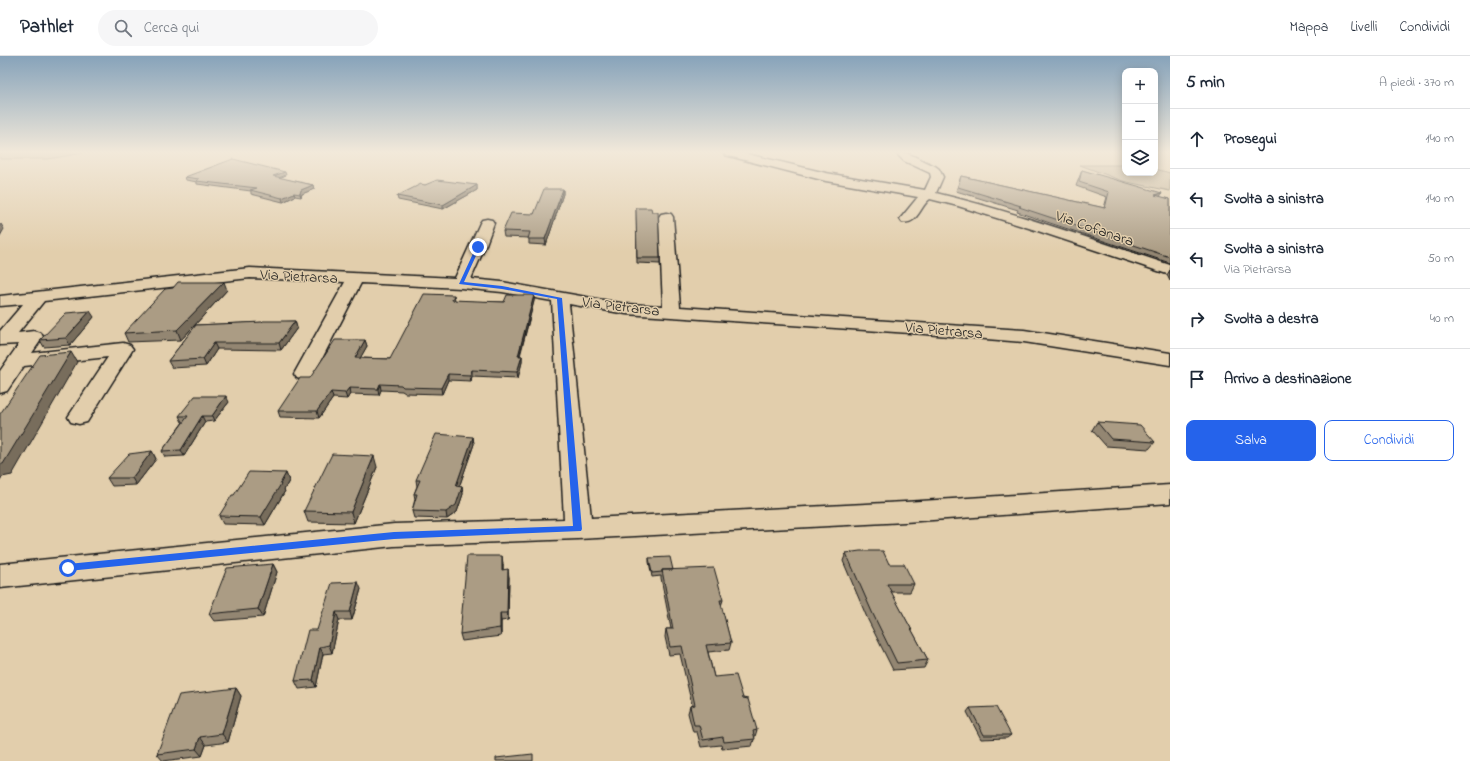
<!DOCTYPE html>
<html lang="it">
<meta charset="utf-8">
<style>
:root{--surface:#fff;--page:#f6f6f7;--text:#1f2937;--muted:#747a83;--line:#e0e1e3;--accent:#2563eb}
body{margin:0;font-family:"Indie Flower",sans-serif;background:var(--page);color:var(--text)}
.controls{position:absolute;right:12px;top:12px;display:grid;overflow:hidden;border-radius:8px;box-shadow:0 2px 10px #0003}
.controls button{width:36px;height:36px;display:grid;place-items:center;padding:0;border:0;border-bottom:1px solid var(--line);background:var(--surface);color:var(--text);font:20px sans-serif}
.stop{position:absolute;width:12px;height:12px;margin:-9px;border:3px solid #2563eb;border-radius:50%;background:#fff}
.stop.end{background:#2563eb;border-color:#fff;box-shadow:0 1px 4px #0008}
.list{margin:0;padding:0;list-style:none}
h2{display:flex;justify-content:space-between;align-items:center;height:52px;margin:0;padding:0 16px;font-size:17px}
h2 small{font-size:13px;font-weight:400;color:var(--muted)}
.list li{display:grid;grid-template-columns:26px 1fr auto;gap:12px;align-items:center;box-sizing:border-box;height:60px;padding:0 16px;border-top:1px solid var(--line)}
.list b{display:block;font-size:15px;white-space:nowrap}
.list p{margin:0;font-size:13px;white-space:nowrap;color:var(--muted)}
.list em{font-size:13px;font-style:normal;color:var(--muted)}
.actions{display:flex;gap:8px;padding:12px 16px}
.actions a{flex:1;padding:9px 0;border:1px solid var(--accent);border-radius:8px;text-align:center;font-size:14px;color:var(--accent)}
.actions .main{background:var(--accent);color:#fff}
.icon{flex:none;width:22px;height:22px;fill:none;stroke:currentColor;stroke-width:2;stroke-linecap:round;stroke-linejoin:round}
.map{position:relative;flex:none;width:1170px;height:705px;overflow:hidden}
header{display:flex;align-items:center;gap:24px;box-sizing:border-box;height:56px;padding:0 20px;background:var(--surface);border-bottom:1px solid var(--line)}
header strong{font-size:19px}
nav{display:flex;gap:22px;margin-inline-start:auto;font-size:14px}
.search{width:280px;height:36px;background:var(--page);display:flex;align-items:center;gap:10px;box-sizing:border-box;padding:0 14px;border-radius:22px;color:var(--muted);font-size:15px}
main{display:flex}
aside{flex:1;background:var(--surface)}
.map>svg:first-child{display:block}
</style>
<header>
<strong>Pathlet</strong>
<div class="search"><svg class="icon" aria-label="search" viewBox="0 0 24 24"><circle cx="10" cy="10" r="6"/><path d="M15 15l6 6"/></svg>Cerca qui</div>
<nav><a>Mappa</a><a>Livelli</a><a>Condividi</a></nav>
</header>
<main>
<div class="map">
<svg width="1170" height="705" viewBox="0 0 1170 705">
<rect width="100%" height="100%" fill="#e2ceac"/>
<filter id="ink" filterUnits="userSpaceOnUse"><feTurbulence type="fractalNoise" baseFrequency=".025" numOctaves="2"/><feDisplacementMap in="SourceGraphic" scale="8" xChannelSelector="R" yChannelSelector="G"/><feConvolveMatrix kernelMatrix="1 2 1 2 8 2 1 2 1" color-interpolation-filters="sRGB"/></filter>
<g filter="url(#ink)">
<path fill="#c1b194" stroke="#6e6658" d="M0,97H83L48,103H0Z
M1080,109H1125V117H1155V113L1170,117V135L1123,125Z"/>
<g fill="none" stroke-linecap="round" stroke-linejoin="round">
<defs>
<path id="minor" d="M724,97H743L826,117L925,134L931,121L930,117L904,105L896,97H907L935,110L939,113L943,121L936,137C1015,156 1093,184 1170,209V219L1032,173L958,150L930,143C920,150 917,170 902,166L900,163L918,141L826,125L725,99Z
M666,157L671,158L673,161L680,251L1024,274L1170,297V309L1024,286L925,278L626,258L569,248L591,462L905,446L1170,429V447L905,466L578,483L394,490L0,532V508L394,468L564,463L552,245L502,236L461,232L361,227L314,318L311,322L304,324L297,322L294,318L345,226L250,222L44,245L18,277L34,275L41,277L43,281L32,297L123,287L130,289L133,293L87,366L79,368L71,366L68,361L108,301L24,310L7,335L0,337V315L19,288L0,289V275L23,248L0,250V240L250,212L455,222L480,167L482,164L487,163L492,164L494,167L485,191L471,223L502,226L626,248L663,250L659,161L661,158Z"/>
</defs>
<use href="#minor" stroke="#1c1c1c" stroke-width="3"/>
<use href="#minor" fill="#e2ceac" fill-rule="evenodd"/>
</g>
<path fill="#938672" stroke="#1c1c1c" d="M1082,114L1160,141L1170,143V207L1017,156L1018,154L956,135L961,120L1104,152L1107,141L1076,130Z
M286,119L279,122L313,129L314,133L302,138L301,141L295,140L283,146L251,138V135L197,128V126L186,124L185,121Z
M425,129H477V134L443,153L398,144L397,140Z
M563,133V138L546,189L529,188V182L504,181L503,175L534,158Z
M636,152L660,202V208L637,207Z
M1170,214V225L1167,219Z
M227,234L181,284L128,286L124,277Z
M534,239V245L520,300H522V306L518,322L472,320L471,325L448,324L442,338L405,337L402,335L381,334L379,339L350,338L347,343L333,342L319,362L280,361L278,355L310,322L365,284L367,290L360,302L390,303L455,245L504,246Z
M94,261L70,289L44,291L40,284Z
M295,265L297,272L281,294L217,293L206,310L172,312L168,305L196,269Z
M229,346L214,365L205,366L184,400L165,401L162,395L183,366H182L179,360Z
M1097,366L1155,386L1149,393L1106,390L1092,374Z
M473,381L474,388L459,431H462L463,438L457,456L447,463L414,462L412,455L415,443L414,438L417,430L416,424Z
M152,395L156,403L136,429L112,430L107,422Z
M377,411L354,467L308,466L304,455Z
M286,417L289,425L284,434L285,435L265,469L223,468L219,460L234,439Z
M846,497L889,508L914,528L910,536H891L928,604L924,612L893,614L868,564L843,505Z
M649,502L673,514L723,544L721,550L731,587L729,594L708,596L714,621L743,642L757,674L752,690L722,693L721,689L701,691L697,676H693L688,657L690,650L692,649L680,598L669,599L665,581L666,573H671L661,522V520L652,521L649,506Z
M273,508L277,516L263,561L214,565L209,558Z
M503,508V514L509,521L508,564L501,565V580L462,585L460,578Z
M361,533L352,564H339L332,597L323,598L316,631L299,633L295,625L317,574Z
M236,632L241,640L228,686L206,689L202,700L163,705L157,698Z
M970,652L1011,679L1007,682L981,683L967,656Z"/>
<path fill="#786d5c" stroke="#1c1c1c" d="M285,116L286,119L274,124L273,120Z
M313,129L314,133L302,138L301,141L300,138L301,134Z
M477,129V134L443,153V149Z
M563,133V138L546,189L545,183Z
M294,137L295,140L283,146L282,142Z
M1162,137L1160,141L1155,139Z
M1,168L4,173L0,180V169Z
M224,226L227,234L181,284L177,274Z
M454,239L455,244L453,250L452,244Z
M534,239V245L518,305V300Z
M90,255L94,261L70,289L66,282Z
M295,265L297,272L281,294L279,287Z
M365,284L367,290L357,308L355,302Z
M214,287L217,293L206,310L203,303Z
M71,296L77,306L12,419L2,421L0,424V408Z
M522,300V306L518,322L517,316Z
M472,314V320L471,325L470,319Z
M448,318V324L442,338L441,332Z
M380,328L381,334L379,339L378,333Z
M349,332L350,338L347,343L345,337Z
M331,336L333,342L319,362L317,355Z
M226,340L229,346L214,365L212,360Z
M202,360L205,366L184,400L181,394Z
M473,381L474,388L457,437L456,430Z
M152,395L156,403L136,429L132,422Z
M374,400L377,411L354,467L351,456Z
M286,417L289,425L284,434L285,435L265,469L261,461Z
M462,431L463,438L457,456L447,463L446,456Z
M502,500L503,508V522L502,514Z
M273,508L277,516L263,561L258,553Z
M508,513L509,521L508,564L507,557Z
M358,526L361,533L352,564L350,556Z
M336,556L339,564L332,597L329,589Z
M500,557L501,565V580L500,572Z
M320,591L323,598L316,631L313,624Z
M236,632L241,640L228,686L222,678Z
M200,681L206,689L202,700L196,693Z"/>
<path fill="#ab9c84" stroke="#1c1c1c" d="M233,103L285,116L273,120L313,129L301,134L300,138L294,137L282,142L250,134L257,132L196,125L199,123L185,121Z
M1082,114L1162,137L1155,139L1170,143V201L1019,151L1021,150L958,131L961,120L1105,152L1109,136L1079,126Z
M437,124L477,129L443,149L397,140L421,128L425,129Z
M544,133H563L545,183H528L530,176L503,175L511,157L534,158Z
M636,152H651L652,156H658L660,202H637Z
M178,226H224L177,274L124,277L165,233L173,232Z
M424,238L454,239L452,244L504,246L507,239H534L518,300H522L517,316L472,314L470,319L448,318L441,332L403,331L401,329L380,328L378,333L349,332L345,337L331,336L317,355H278L300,322H310L335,284H365L355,302L390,303Z
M90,255L66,282L40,284L66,257Z
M263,265H295L279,287H214L203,303L168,305L196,269L262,266Z
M71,296L3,408H0V358L40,299Z
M195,340H226L212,360H202L181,394L162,395L188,360H179Z
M1097,366L1140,369L1155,386L1111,383Z
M436,378L473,381L456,430L462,431L456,449L446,456L412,455L417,438H414L420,424H416Z
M152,395L132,422H107L129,398Z
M332,398L374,400L351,456L304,455Z
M249,416L286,417L280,428H281L261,461L219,460L232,439H234Z
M860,495H883L889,508H904L914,528H887L928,604L897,607L872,556L846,497Z
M467,500H502V514L508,513L507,557H500V572L460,578Z
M670,501L673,514H662V516L652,517L649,502Z
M273,508L258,553L209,558L227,512Z
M714,512L723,544H720L731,587L706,589L714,621L736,619L743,642L748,643L757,674L753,675L755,683L724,686L723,681L703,684L699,669H694L690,650L695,649L682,590L670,591L666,573H673L662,514Z
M358,526L350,556H336L329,589L320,591L313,624L295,625L308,574H317L332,527Z
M236,632L222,678L200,681L196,693L157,698L179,639Z
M996,651L1011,679H984L970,652Z
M533,698V705H496V702Z"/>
</g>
<linearGradient id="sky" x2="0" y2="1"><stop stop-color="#87a3ba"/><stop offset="0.49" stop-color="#f2e9da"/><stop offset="1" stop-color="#f2e9da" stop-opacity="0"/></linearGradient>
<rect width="1170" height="196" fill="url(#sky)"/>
<path fill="#2563eb" d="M478,189L480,191L464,226L502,230L562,242L582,473L581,475L394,483L68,515L65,514L64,512L68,508L394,476L573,470L557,243L502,233L459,228L476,191Z"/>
<g text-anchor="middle" stroke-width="3" stroke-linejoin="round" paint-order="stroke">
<g font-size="15" fill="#1c1c1c" stroke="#e2ceac">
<text transform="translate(1095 172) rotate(19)" y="5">Via Cofanara</text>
<text transform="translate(299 220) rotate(3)" y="5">Via Pietrarsa</text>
<text transform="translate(621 250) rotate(7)" y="5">Via Pietrarsa</text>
<text transform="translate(944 274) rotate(5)" y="5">Via Pietrarsa</text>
</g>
</g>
</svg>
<div class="controls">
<button>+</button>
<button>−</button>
<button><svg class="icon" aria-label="layers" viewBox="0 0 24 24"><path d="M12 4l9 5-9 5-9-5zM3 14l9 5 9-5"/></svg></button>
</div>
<div class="stop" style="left:68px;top:512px"></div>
<div class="stop end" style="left:478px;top:191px"></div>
</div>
<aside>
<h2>5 min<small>A piedi · 370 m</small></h2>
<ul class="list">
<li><svg class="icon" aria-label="ahead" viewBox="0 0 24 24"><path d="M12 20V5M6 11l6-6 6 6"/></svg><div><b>Prosegui</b></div><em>140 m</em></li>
<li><svg class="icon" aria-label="left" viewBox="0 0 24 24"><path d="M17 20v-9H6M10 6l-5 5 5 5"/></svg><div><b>Svolta a sinistra</b></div><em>140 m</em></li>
<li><svg class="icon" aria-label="left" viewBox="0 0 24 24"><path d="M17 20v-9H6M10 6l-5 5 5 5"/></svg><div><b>Svolta a sinistra</b><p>Via Pietrarsa</p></div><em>50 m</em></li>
<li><svg class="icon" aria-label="right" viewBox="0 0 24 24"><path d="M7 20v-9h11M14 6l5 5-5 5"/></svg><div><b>Svolta a destra</b></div><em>40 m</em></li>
<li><svg class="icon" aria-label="arrive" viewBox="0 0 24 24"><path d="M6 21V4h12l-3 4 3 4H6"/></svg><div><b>Arrivo a destinazione</b></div></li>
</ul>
<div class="actions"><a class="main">Salva</a><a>Condividi</a></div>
</aside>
</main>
